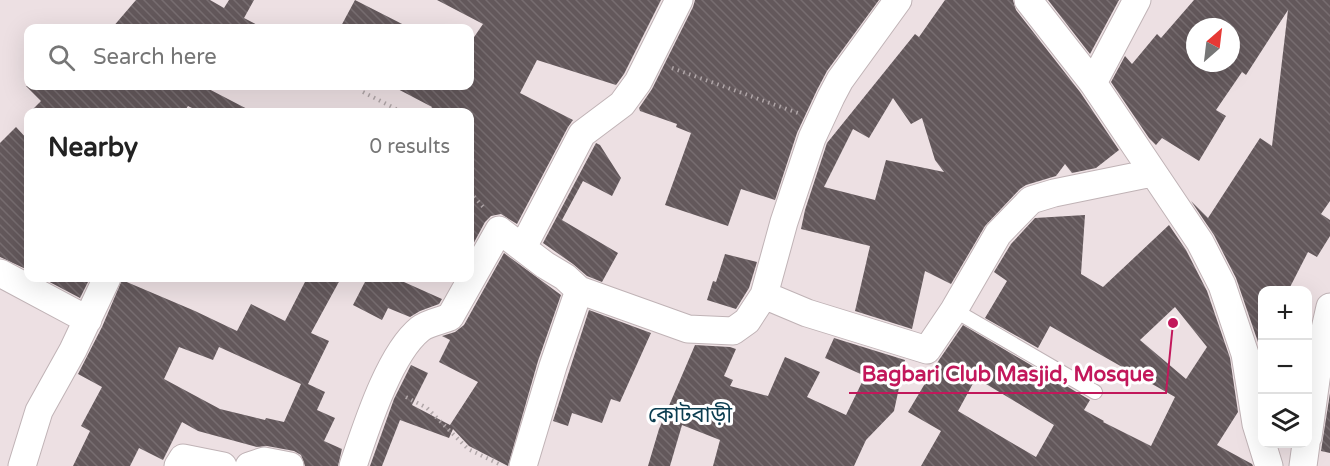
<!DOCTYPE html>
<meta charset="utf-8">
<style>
:root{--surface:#fff;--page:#f6f6f6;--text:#222;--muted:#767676;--line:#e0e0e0}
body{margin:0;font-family:"Varela Round","Noto Sans Bengali",sans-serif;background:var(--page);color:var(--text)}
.controls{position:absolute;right:18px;bottom:18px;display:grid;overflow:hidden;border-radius:12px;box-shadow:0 6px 24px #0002}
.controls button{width:54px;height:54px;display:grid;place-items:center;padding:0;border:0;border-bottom:2px solid var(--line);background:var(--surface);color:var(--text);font:30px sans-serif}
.compass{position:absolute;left:1186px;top:18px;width:54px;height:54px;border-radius:50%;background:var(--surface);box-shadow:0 6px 24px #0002;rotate:28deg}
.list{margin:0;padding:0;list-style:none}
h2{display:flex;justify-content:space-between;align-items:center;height:78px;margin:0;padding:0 24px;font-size:26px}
h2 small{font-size:20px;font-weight:400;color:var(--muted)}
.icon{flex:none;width:33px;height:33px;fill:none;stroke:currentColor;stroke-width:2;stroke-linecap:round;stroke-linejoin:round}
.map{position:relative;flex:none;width:1330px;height:466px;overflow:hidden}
.search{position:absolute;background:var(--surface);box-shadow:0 6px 24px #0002;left:24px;top:24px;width:450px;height:66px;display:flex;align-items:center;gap:15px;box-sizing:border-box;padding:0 21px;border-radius:12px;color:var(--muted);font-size:22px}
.panel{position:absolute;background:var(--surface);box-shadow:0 6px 24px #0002;left:24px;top:108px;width:450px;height:174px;border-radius:12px}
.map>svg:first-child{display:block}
</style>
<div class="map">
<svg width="1330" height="466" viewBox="0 0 1330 466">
<defs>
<pattern id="building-back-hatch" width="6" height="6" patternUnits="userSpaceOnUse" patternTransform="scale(1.5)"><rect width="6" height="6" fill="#63585b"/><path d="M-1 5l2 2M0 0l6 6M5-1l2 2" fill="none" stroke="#776d70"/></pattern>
</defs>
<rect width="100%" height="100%" fill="#ede0e3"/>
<path fill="url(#building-back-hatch)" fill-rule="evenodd" d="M136,0H210L224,8L229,0H254L244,18L263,28H112Z
M355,0L410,28H340Z
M437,0H661L624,74L616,85L537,60L520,93L573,120L568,127L517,224L501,214L491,216L485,222L470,250V112H429L432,107L392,86H470V43L483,24Z
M695,0H879L827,71L817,90L797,133L775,200L741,189L728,226L665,205L691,133L676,127L677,124L640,111L639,108L652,89L693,7Z
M945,0H1013L1016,10L1080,92L1119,150L1096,168L1072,173L1065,164L1056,176L1026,185L1020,189L985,226L951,284L925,271L912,329L855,311L870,246L801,229L805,210L827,143L915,34L919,37ZM893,98L911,124L922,118L935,160L944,172L886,160L875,200L824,187L853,129L869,138Z
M1048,0H1119L1090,54Z
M1194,0H1330V201L1321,214L1330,220V236L1317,257L1308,252L1288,291H1263V337L1259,345L1236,278L1214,235L1191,201L1208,218L1260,138L1272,146L1288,10L1246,75L1242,72L1216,110L1226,116L1199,161L1162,138L1156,145L1149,138L1111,82L1125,56L1132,64L1157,34L1161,38ZM1195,27H1231V63H1195Z
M26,86H203L253,112H200L188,106L184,112H30L41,101Z
M16,127L28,140V270L0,257V143Z
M596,143L600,145L621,178L612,196L583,181L562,220L618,253L602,282L587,276L573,264L543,243Z
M1085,215L1081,274L1103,287L1169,225L1186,250L1207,291L1230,358L1238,412L1217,445L1252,464L1253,466H921L941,431L908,412L939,360L963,325L1090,400L1084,410L1104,421L1103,422L1151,446L1175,397L1050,326L1038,348L985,318L1007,281L994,272L1011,244L1035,218ZM1175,307L1207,347L1186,379L1140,340ZM976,378L1054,425L1036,457L958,411Z
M504,253L561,295L538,361L508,466L469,446L453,429L449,438L400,420L382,466H370L394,399L411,365L428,373L412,405L450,425L478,382L439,362L450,340L442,336L455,332L464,325Z
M725,254L757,262L749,288L736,309L707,300L713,281L716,282Z
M42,278H90L80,298Z
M307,278H341L311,333L329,341L308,384L325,392L317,410L335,418L324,441L342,449L338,466H305L301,455L294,451L267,446L257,447L198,431L182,422L163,460L139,448L130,466H73L90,431L81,426L102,387L78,374L102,327L122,280L195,311L237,331L251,304L285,321ZM179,347L213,360L219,347L301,384L284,422L266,418L265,420L220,409L164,379Z
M367,278H395L442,299L439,304L420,311L410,317L388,308L382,320L353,305Z
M589,310L651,333L620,402L611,399L602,423L572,413L568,426L553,421Z
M834,338L905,360L894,411L866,440L854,466H713L720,440L682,425L670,466H648L659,429L695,345L730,347L736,349L724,376L733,380L730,386L768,396L785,357L820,372L807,397L846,415L865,376L825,358Z
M1330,393V453L1321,451Z"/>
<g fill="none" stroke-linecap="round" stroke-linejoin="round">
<defs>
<path id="service" d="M954,310L1095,392"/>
<path id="minor" d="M1028,0L1093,83L1200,242L1222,285L1245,354L1256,424L1269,466
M1093,83L1137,0
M523,247L582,134L622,104L638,82L679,0
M0,273L88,320
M764,295L807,313L927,350L954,310L998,234L1031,200L1054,193L1152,173
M1308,437L1320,351L1330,307
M22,466L39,411L73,350L107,278
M178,466L183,458L223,466
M249,466L264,461L290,466
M353,466C366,428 389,354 420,329C427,323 440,321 450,317L499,230L545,265L565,277L579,290L688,329L733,331L747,321L764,295L784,222L812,138L831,97L840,80L898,0
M523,466L553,366L579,290
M1303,466L1306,444"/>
</defs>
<use href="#service" stroke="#c0b3b6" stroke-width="16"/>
<use href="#minor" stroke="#c0b3b6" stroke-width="29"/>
<path stroke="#b0a6a8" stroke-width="4" stroke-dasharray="1.5 4.5" stroke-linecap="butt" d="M672,68L798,113
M363,92L402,112
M470,192L485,209
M406,397L427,408L468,449L499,464"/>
<use href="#service" stroke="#fff" stroke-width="14"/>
<use href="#minor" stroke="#fff" stroke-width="27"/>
</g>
<g text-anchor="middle" stroke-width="6" stroke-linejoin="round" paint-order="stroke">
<g font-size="22" fill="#0b3d50" stroke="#fff">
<text x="690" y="422">কোটবাড়ী</text>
</g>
</g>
<path fill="none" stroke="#c2185b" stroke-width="2" d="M1173 323L1166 393H849"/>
<circle fill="#c2185b" stroke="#fff" stroke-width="2" cx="1173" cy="323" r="6"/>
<g font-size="21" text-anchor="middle" font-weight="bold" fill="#c2185b" stroke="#fff" stroke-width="6" stroke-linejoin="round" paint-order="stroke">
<text x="1008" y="381">Bagbari Club Masjid, Mosque</text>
</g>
</svg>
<div class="controls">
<button>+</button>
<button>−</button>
<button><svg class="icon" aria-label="layers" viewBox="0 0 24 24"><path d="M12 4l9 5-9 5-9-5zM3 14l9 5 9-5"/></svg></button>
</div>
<svg class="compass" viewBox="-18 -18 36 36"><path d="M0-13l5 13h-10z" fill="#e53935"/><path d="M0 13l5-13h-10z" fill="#767676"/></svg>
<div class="search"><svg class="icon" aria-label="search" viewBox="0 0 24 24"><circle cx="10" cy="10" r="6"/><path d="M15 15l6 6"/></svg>Search here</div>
<section class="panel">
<h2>Nearby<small>0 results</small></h2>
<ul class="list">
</ul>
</section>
</div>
